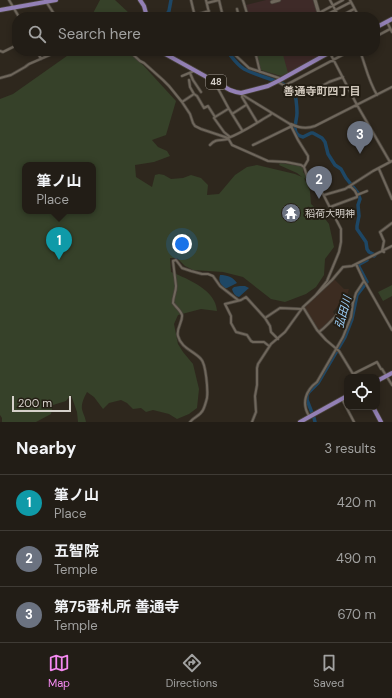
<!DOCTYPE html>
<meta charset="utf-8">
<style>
:root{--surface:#221d16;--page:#2a261f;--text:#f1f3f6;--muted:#a2a2a1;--line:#3f3b35;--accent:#f489f0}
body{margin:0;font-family:"DM Sans","Noto Sans JP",sans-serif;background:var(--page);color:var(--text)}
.controls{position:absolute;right:12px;bottom:12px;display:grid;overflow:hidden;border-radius:8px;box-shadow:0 2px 6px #0003}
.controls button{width:36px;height:36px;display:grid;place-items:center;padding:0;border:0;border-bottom:1px solid var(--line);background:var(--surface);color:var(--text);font:20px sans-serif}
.scale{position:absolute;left:12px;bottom:10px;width:59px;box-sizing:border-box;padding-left:4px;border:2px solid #d6d1cb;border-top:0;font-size:11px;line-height:14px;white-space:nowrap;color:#d6d1cb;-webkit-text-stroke:3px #241e14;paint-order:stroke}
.you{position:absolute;left:182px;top:244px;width:14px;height:14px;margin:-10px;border:3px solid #fff;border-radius:50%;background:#1a73e8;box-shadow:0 0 0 6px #1a73e833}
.badge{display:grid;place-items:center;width:26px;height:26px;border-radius:50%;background:var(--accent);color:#fff;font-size:13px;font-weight:700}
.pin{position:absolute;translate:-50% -33px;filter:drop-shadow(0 1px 2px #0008)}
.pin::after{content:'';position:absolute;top:21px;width:14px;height:12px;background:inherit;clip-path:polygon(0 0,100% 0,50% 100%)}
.popup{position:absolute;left:22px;top:162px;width:74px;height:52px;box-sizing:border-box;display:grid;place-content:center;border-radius:8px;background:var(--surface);filter:drop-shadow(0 1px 3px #0005);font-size:13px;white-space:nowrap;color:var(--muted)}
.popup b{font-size:15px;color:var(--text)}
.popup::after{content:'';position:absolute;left:50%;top:100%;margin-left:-8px;border:8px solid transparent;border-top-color:var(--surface)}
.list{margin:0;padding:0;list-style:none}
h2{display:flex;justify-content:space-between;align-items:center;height:52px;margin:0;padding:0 16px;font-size:17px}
h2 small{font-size:13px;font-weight:400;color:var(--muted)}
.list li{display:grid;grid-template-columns:26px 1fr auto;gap:12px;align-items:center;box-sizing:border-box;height:56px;padding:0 16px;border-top:1px solid var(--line)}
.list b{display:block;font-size:15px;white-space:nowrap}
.list p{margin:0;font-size:13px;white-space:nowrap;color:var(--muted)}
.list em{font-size:13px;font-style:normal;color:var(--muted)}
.icon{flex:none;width:22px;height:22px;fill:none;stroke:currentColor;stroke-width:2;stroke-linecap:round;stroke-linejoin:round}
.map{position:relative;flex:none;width:392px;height:422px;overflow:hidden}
.search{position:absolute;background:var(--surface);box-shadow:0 2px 6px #0003;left:12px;right:12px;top:12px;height:44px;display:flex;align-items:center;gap:10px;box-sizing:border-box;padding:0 14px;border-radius:16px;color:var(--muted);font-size:15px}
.sheet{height:220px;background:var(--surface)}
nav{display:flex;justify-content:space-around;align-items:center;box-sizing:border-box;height:56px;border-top:1px solid var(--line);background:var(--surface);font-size:11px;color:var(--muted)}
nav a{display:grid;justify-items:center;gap:2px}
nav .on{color:var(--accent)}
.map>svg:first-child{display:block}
</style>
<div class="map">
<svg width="392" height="422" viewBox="0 0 392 422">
<rect width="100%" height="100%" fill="#2e271d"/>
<path fill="#3c2c21" d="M334,279L344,289H349L347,295L349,302H347L344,305L341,302L333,312L335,315L327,325L319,331L304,307Z"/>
<path fill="#3e2a28" d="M266,0H314L318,17H248L246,5Z
M256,51H326L325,53L281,76L261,70Z"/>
<path fill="#364129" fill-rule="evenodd" d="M100,0H115L129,13L127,17H91Z
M74,51H127L143,65L176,101L166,135L152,140L158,147L167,151L170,156L154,162L135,165L136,177L152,187L155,175L159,174L164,175L171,179L183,178L191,175L201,178L208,185L207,195L219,194L235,175L247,167L257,165L295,174L302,177L297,173L279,165L280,163L299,166L303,167V172L310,180H308L304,178L310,191L311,204L319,211L329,224L334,247L325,259L324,275L316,287L306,294L285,302L271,299L243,277L223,272L193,270L185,266L177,258H170L171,272C188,279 216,290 217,311L201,309L178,315L174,324L178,344L183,352L193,364L199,389L197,408L189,414L177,419L169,414L153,410L146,412L141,408L133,409L127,403L121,400L109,403L103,409L94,397L87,392C85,396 81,403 82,409C83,414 85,416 86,422H78L77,412L71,395L66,401L53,405L51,414L36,422H2V418L0,415V99L13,94ZM25,165H93V211H25Z
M256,51H282L288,73L281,76L261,70Z
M392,285V296L383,301L378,292Z"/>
<path fill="#1e4765" d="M220,275C227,275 233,277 237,283L227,288H225C221,285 218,281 220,275Z
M240,286H245L249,288L239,297C235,296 233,293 232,289L234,287Z"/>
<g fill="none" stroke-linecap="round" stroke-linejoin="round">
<path stroke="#1e4765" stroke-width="3.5" d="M165,17L169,11L171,0
M169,51H180
M227,51C232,57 237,65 244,69C257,76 271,78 285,85C287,86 291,87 293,89C296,93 297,108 297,113C297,122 290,134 303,137L311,133H313L322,138L325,142L328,154L335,165L341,169L346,178L358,193L360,199L358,205L359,216L357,226V229L366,242L367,249L369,252L375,255L374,256
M315,422L314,418L307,400V395L309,392L318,383L345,337L352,319L357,295L367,282L358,265L367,260"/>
<defs>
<path id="street" d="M9,0L19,17
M191,0L195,17
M206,0L210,17
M243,0L248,17
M330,0L339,17
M350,0L359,17
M47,3L56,17
M207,3L219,0L223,17
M237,9L239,17
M319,13L343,0
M195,15L209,11
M237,17L247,15
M322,17L351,2
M339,17L354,9
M387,22L392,32
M375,37L390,29
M0,51L3,52L17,45
M37,51L41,59
M129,51L140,61L144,63L163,80L169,86L182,102L190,114L193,123L195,126L201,129L228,138C242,133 258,122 270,115L272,113
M231,51L249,68L279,78L280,80
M255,51L260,72
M360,51C366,67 368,80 377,95
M330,53L357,105L390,162
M190,73L193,80L201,92
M182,76L194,71
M0,78L11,75L25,67L29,64L59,51
M189,80L190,87L194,94
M278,82L290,89
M215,83L229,109L242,130
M284,86L350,51
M241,94L290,124L298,140L308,156V160L304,167L307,176L316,184L323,194L341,229V242L339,252L327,281L315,296L303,307L285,332L271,344L258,364L257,368V385L255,396L256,412L252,422
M242,96V97L257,122
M304,96L329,82L343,77
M182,102L194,94L197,96L204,108L208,106L215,117L228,109
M232,114L246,105
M215,117L214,118L224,132L230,137
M291,124C299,128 307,129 315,126L392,87
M228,138L232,145L268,161L286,162L301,165L304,167
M210,145C216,138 221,141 228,139
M253,145L292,126
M379,169L392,199
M324,195L345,189L373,171L392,161
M357,195L367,191
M330,207L357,197V195L355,191L350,186
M384,252L382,251L384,241L380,232L392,223
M356,264L364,281L366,284L392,330
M316,295L332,280L343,267L352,266L392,246
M303,307L317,330L326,340L339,351L353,374L377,362L381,369H382L392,385
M265,318L280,308L301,309
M319,332C330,324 338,313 347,303H353
M269,346L264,342H253L251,341L247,335L236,332L231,323V316L225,304L241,300L246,297L265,318L270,326L271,332L278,339
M342,399L354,422
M309,416C301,403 306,390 317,382L343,337L351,317L353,303L356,293L364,281
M190,422C194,417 200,416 203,410C205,406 206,402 207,398C208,390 206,364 201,359C194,351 181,348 178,336C176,328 183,322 182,315C181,311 175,306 173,303C173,297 176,292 176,286L173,261L176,260L182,268L191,271L202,274H208L213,276L220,286L238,300"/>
<path id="secondary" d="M315,0L320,17
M272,2L279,0"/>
<path id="primary" d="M140,0L144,6L147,17
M0,10L56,0
M375,28L392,19
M160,51L230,90L236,92L241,93L268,86L280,80L332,51
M377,381L392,373
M373,407L381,422
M300,422L347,396"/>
</defs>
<use href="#street" stroke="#48423a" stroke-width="3.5"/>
<use href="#secondary" stroke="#48423a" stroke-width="4.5"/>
<use href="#primary" stroke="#48423a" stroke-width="5.5"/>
<use href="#street" stroke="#6f675c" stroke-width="2"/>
<use href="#secondary" stroke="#6f675c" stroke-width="3"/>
<use href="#primary" stroke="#9380b5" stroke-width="4"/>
</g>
<defs>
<symbol id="temple-disc" viewBox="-11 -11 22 22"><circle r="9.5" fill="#6b7280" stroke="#241e14"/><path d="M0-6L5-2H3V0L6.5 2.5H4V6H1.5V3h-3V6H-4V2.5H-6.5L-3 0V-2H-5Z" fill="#fff"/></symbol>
</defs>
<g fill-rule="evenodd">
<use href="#temple-disc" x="280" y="202" width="22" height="22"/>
</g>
<g text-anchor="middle" stroke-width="4" stroke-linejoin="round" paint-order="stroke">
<rect fill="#241e14" stroke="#a19b94" stroke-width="1" x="206" y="75" width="20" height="14" rx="3"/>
<g font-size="9" font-weight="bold" fill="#d6d1cb">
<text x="216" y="85">48</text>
</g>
<g font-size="10" fill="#d6d1cb" stroke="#241e14" text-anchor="start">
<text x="305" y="217">稻荷大明神</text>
</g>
<g font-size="11" font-weight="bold" fill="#d3cabe" stroke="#241e14">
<text x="322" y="95">善通寺町四丁目</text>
</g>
<g font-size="11" font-style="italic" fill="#9ccff9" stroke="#241e14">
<text transform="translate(343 312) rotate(-74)" y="4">弘田川</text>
</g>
</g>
</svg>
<div class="controls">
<button><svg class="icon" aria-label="locate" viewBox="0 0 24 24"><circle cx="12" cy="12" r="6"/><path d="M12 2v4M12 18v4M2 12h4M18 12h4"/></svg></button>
</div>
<div class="scale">200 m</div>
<div class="you"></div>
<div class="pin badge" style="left:59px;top:260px;background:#0f9aa8">1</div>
<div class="popup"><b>筆ノ山</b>Place</div>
<div class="pin badge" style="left:319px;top:199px;background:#6b7280">2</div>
<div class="pin badge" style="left:360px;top:154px;background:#6b7280">3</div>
<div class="search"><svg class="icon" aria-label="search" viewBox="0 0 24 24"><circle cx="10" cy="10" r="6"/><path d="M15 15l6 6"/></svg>Search here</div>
</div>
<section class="sheet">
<h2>Nearby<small>3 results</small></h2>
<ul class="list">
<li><span class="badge" style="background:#0f9aa8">1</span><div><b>筆ノ山</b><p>Place</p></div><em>420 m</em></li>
<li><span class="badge" style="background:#6b7280">2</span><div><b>五智院</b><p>Temple</p></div><em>490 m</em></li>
<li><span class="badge" style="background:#6b7280">3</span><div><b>第75番札所 善通寺</b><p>Temple</p></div><em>670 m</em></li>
</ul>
</section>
<nav>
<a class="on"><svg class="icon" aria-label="map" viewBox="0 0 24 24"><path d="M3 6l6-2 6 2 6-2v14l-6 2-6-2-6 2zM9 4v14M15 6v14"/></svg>Map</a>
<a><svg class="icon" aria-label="directions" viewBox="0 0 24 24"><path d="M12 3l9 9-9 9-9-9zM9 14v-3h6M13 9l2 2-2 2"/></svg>Directions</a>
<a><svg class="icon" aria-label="saved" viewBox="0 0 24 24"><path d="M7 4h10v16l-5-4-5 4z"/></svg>Saved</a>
</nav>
